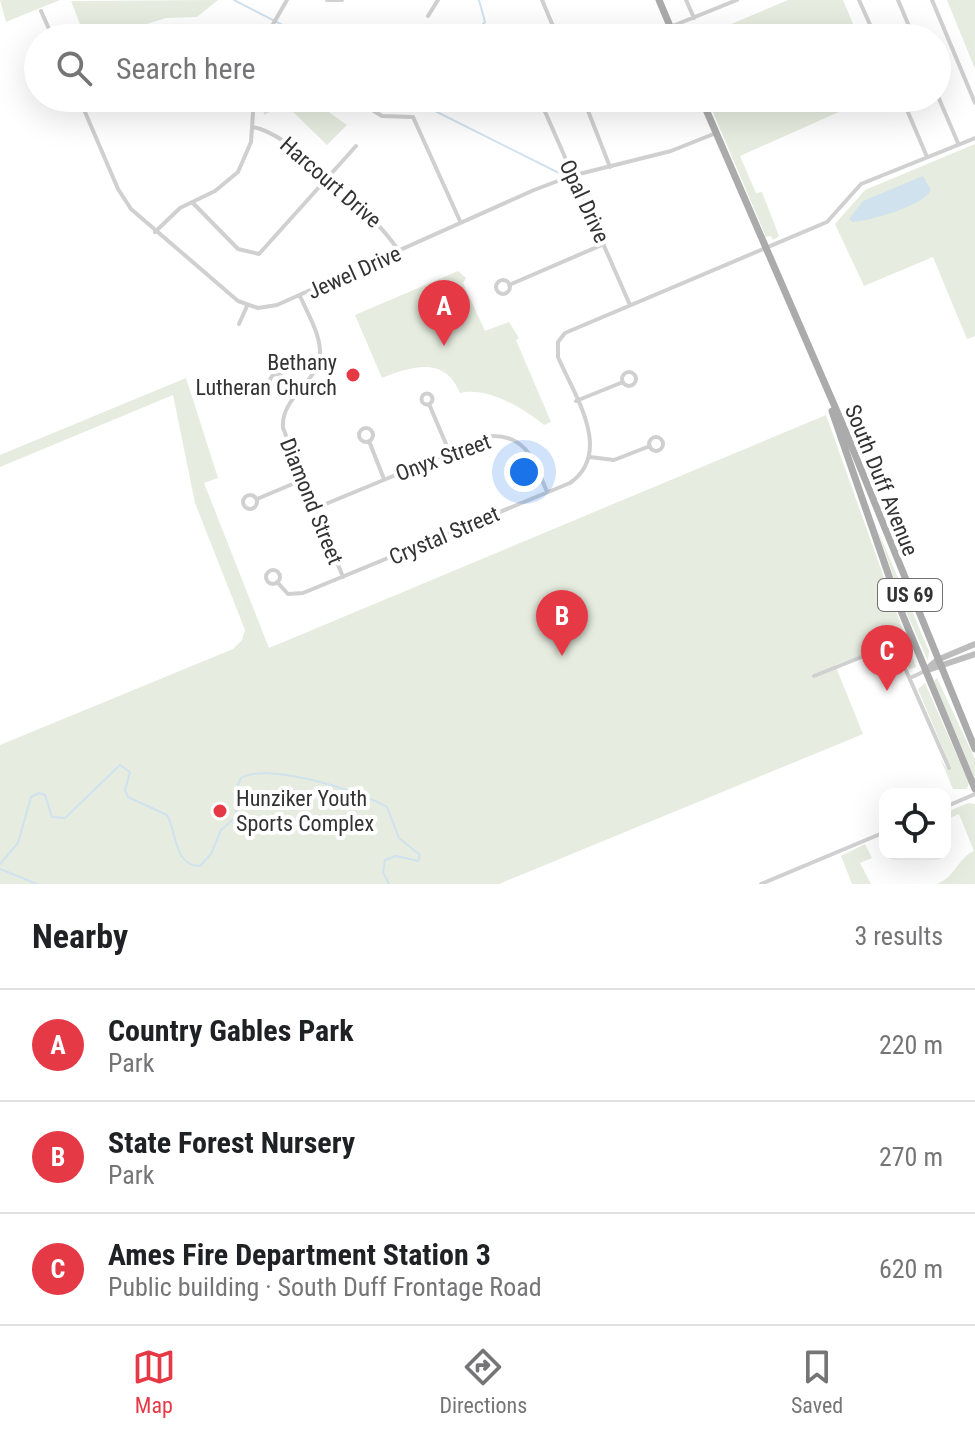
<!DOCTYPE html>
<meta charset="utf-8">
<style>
:root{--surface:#fff;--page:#f2f2f2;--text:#202124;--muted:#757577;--line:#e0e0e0;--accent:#e63946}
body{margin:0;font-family:"Roboto Condensed",sans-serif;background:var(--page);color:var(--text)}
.controls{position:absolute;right:24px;bottom:24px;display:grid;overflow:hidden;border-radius:16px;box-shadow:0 8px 32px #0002}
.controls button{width:72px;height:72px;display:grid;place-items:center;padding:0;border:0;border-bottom:2px solid var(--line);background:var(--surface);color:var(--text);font:40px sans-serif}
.you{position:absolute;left:524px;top:472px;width:28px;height:28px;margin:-20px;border:6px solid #fff;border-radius:50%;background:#1a73e8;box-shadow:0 0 0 12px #1a73e833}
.badge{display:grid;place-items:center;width:52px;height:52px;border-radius:50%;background:var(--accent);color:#fff;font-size:26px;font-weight:700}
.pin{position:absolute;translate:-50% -66px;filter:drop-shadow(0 2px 4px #0008)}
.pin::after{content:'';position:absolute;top:42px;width:28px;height:24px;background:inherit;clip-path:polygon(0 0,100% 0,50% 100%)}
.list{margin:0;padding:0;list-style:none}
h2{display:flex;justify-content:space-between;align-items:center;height:104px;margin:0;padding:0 32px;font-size:34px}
h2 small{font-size:26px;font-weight:400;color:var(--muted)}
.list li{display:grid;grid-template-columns:52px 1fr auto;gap:24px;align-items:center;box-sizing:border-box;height:112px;padding:0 32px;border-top:2px solid var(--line)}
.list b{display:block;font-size:30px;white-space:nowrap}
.list p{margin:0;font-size:26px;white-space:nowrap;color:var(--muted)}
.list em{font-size:26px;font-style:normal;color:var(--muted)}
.icon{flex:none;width:44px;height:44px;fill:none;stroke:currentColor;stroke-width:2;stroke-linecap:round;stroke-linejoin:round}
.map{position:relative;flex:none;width:975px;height:884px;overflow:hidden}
.search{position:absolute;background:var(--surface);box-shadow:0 8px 32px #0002;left:24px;right:24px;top:24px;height:88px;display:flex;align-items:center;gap:20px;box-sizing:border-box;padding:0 28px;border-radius:44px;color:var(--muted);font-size:30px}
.sheet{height:440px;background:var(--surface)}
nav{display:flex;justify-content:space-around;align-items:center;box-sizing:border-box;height:112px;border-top:2px solid var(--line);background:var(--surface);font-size:22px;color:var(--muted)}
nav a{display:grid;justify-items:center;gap:4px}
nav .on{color:var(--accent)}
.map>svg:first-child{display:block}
</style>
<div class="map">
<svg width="975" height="884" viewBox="0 0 975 884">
<rect width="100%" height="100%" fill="#fff"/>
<path fill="#e6ecdf" d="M0,0H60L6,22Z
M218,0L197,17L166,18L102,38L85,37L71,1Z
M788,0H843L859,38H698Z
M947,0H975V69Z
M262,98H309L347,125L327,145L285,104L264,115Z
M707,98H870L740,156L756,193L762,192L779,236L773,240L771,236L766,237Z
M975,144V336L967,339L933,257L864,286L835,224L865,190Z
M458,271L466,278L463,283L485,331L509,322L519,338L516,340L551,422L544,425C524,408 486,386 460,393C445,356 412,366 382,378L355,315Z
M186,378L218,478L204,483L269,648L826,415L916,667L909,669L901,652L890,645L835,665L863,734L499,884H0V745L233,649L242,640L245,630L195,503L173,395L0,467V455Z
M876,526L929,651L928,661L904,607Z
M937,678L975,759V780L934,681Z
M925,683L969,783L967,789H953L940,758L947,769L951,768L918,689Z
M968,803L975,804V884H937C955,877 958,858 974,851L959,814L945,820V813Z
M865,844L872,858L860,863L871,884H852L841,856Z"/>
<path fill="#cfe2ee" d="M923,176L931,190C923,206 872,220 853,222L849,219L863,201Z"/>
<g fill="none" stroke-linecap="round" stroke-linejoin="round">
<path stroke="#cfe2ee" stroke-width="2" d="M234,0L308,38
M469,38L485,22L479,0
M409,98L559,173
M0,864L18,843L31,797L39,793L45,795L52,817L65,818L120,765L130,772L125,790L128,797L167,815C177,833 174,866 200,866L211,854L221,830L237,816L234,794L241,778C269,762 360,791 387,807L399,838L420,855L418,861L396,856L385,860L383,872L389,884
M0,869L37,884"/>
<path stroke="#d0d0d0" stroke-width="4" d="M327,0H342
M542,0L558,38
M686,0L694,18
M859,0L876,38
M898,0L914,38
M932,0L975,103
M41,11L53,38
M428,16L438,0
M670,27L737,0
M265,38L287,0
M505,38H509
M937,94L958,143
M79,98L118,189L131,209L238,301L258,308L277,305L534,190L571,176L671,151L716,133
M353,98L382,116L413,117L460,221
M539,98L630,305
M583,98L610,167
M902,98L927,157
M252,127C288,131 381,221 400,253
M192,202L238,249L259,254L356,146
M155,232L180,208L215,191L238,172L251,142L254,98
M496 287a7 7 0 1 1 14 0a7 7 0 1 1-14 0Z
M509,285L604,244
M300,296C307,312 319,332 320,350C322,381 280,396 283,428L343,577
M239,324L247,306
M622 379a7 7 0 1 1 14 0a7 7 0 1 1-14 0Z
M270 381a7 7 0 1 1 14 0a7 7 0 1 1-14 0Z
M283,385L295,395
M421.5 399a5.5 5.5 0 1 1 11 0a5.5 5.5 0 1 1-11 0Z
M576,401L623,382
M429,404L449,451
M359 435a7 7 0 1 1 14 0a7 7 0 1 1-14 0Z
M649 444a7 7 0 1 1 14 0a7 7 0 1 1-14 0Z
M369,441L384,479
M590,457L614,460L650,446
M243 502a7 7 0 1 1 14 0a7 7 0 1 1-14 0Z
M257,499L302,480
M316,508L490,436C527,434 535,463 547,492
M266 577a7 7 0 1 1 14 0a7 7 0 1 1-14 0Z
M277,582L288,594L303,593L570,483C614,452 574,395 558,357V342L565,333L827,222L861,184L975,138
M814,676L879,650H897L949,768
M910,678L925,671
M945,807L975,794
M761,884L885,832"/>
<path stroke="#bdbdbd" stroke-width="6" d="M925,671L937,660L975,644
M925,671L975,654"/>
<path stroke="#ababab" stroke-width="7" d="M659,0L675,38
M701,98L845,430L975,749
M832,411L901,611L975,789"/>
</g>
<g fill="#e63946" stroke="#fff" stroke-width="3">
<circle cx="353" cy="375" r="8"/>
<circle cx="220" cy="811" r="8"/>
</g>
<g text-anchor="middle" stroke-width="8" stroke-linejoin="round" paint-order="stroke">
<rect fill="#fff" stroke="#707070" stroke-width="2" x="878" y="579" width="64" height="32" rx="6"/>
<g font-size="20" font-weight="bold" fill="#333">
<text x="910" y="602">US 69</text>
</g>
<g font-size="22" fill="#333" stroke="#fff">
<text transform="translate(331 182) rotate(41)" y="8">Harcourt Drive</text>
<text transform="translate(585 201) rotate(65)" y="8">Opal Drive</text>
<text transform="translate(354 272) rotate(-24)" y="8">Jewel Drive</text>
<text transform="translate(443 457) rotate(-20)" y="8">Onyx Street</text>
<text transform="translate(882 480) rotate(68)" y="8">South Duff Avenue</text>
<text transform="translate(312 501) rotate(68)" y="8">Diamond Street</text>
<text transform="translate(444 535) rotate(-23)" y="8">Crystal Street</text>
</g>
<g font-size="22" fill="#333" stroke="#fff" text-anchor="end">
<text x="337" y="370">Bethany<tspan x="337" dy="25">Lutheran Church</tspan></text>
<text x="236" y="806" text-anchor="start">Hunziker Youth<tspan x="236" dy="25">Sports Complex</tspan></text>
</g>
</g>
</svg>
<div class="controls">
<button><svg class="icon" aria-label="locate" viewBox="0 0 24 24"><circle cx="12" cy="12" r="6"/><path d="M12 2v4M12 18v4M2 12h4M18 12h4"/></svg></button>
</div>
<div class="you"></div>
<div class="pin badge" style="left:444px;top:346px">A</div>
<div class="pin badge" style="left:562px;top:656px">B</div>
<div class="pin badge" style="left:887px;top:691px">C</div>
<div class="search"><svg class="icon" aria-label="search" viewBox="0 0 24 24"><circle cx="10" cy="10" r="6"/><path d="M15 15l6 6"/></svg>Search here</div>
</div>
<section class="sheet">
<h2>Nearby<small>3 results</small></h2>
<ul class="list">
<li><span class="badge">A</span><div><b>Country Gables Park</b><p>Park</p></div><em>220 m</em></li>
<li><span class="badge">B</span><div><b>State Forest Nursery</b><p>Park</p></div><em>270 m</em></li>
<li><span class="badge">C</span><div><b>Ames Fire Department Station 3</b><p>Public building · South Duff Frontage Road</p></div><em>620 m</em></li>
</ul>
</section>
<nav>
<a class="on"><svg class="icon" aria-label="map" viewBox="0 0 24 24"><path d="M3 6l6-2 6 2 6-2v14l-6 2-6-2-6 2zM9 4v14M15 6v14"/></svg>Map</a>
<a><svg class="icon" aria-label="directions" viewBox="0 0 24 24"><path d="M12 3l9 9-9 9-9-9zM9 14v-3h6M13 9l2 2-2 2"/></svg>Directions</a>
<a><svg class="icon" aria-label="saved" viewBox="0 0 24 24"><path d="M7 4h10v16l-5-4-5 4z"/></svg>Saved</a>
</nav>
